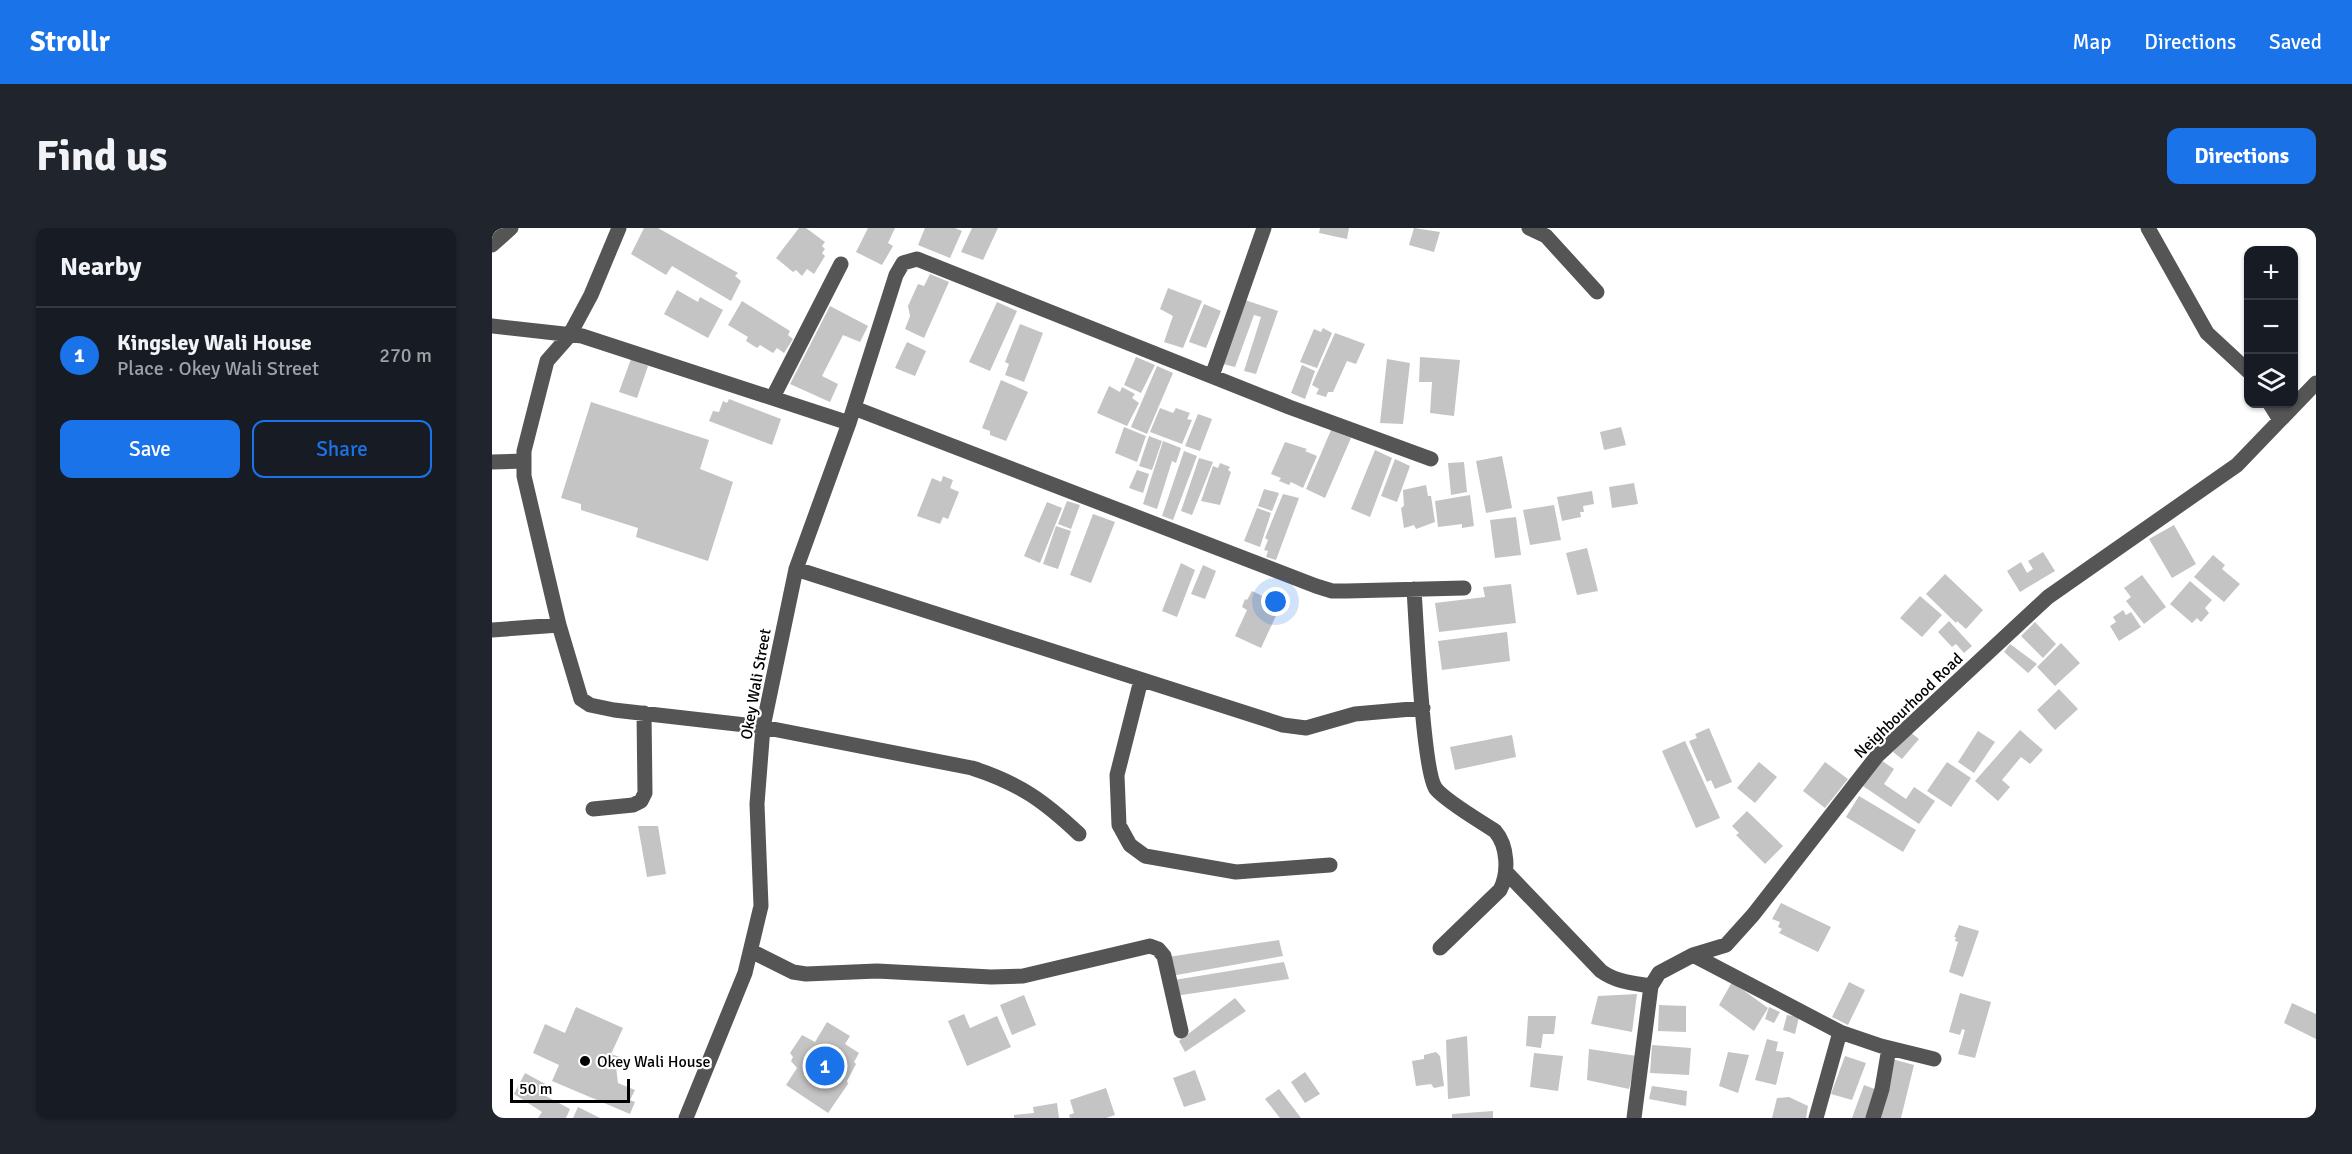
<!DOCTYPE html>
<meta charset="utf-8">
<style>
:root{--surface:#171b24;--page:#20242c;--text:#f1f3f6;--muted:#9ea1a6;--line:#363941;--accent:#1a73e8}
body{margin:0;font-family:Signika,sans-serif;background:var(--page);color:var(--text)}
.controls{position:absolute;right:18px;top:18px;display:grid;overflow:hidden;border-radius:12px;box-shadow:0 2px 4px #0004}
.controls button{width:54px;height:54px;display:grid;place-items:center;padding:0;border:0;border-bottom:2px solid var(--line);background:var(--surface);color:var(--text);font:30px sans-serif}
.scale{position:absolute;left:18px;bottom:15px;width:120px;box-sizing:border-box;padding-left:6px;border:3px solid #000;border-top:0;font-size:16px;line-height:21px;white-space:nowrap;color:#000;-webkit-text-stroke:4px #fff;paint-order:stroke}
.you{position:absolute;left:784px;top:374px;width:21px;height:21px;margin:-15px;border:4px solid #fff;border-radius:50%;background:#1a73e8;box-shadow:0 0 0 9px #1a73e833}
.badge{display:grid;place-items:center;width:39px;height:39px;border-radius:50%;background:var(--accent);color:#fff;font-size:20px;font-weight:700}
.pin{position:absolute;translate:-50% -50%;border:3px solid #fff;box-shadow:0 2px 6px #0006}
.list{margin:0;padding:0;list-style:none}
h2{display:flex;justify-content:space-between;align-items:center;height:78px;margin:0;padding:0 24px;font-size:26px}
h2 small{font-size:20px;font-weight:400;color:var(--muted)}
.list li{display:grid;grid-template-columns:39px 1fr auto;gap:18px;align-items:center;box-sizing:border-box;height:96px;padding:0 24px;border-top:2px solid var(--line)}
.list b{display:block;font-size:22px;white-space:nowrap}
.list p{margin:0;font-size:20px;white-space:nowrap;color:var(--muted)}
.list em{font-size:20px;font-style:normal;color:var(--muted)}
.actions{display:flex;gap:12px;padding:18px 24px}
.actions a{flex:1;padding:14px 0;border:2px solid var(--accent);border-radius:12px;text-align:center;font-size:21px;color:var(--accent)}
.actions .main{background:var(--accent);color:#fff}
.icon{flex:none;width:33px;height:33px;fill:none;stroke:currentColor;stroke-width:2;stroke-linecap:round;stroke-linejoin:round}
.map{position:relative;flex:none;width:1824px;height:890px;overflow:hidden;border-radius:12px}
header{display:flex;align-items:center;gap:36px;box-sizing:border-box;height:84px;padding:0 30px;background:var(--accent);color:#fff}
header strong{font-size:28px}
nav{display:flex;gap:33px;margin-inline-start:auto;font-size:21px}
.intro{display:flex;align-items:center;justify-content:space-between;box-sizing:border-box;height:144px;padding:0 36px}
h1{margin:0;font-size:42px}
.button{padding:15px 27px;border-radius:12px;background:var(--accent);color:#fff;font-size:21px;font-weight:700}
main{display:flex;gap:36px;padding:0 36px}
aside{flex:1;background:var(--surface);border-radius:12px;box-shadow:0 2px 4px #0004}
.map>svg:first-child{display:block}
</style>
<header>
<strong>Strollr</strong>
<nav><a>Map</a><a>Directions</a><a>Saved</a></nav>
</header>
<div class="intro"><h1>Find us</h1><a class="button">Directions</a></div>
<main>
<aside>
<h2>Nearby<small></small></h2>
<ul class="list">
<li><span class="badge">1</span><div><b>Kingsley Wali House</b><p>Place · Okey Wali Street</p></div><em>270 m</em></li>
</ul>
<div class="actions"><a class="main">Save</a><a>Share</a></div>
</aside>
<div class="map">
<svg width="1824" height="890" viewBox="0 0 1824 890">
<rect width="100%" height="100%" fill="#fff"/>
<path fill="#c4c4c4" d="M152,0H166L246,45L243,48L249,53L239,73L180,38L174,47L139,26Z
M307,0H314L333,14L330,18L333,21L330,25L333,28L322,46L315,41L310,48L304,42L301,44L284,30Z
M376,0H403L396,15L401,18L390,37L364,24Z
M433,0H463L470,3L458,30L426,17Z
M480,0H506L491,32L469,24Z
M828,0H857L855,11L827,5Z
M922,0L948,4L942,24L917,17Z
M438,46L457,54L432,110L413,101L418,88L416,78L426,56L432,58Z
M676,60L710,73L691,120L672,114L681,88L668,81Z
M185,62L206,74L208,69L231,82L216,110L172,86Z
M753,72L786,83L764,146L752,143L769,89L762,87L743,139L731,136Z
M250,73L298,103L296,107L301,111L292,125L285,120L281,125L268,117L265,120L254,113L256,109L236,97Z
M505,74L525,83L498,143L477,134Z
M712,76L729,83L714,120L697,114Z
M338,78L376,98L368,114L351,107L330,148L346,156L338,174L298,156Z
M528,96L551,105L532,154L513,147L517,136L513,134Z
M831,100L840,105L825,140L808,134L822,101L829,104Z
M843,105L873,116L864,136L855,133L841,164H836L834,169L824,166L827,161L820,157Z
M415,114L434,123L423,148L403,140Z
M644,129L663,137L649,165L632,157Z
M928,129L968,132L962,188L938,185L940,154H927Z
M139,131L156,138L145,170L127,164Z
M895,131L918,135L911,196L888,195Z
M810,137L823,143L813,171L799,165Z
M665,138L681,145L655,206L639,199Z
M509,152L536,164L514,213L498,207V203L490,200Z
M617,158L628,164L630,159L643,166L640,170L647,175L635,198L605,185Z
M237,171L289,191L280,217L217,193L221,183L227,184L231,173L235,175Z
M99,174L217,212L208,241L241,254L216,333L144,309L146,300L89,282V276L69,270Z
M668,180L681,185L684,180L698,185L695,191L700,192L690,216L658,204Z
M706,186L720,191L708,223L693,218Z
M632,199L654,208L645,234L623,225Z
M1129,199L1134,217L1112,222L1108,204Z
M839,202L859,210L833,270L814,261Z
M657,208L670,213L660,242L647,238Z
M671,213L689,220L684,235L680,233L665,281L651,276Z
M793,214L815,221L813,223L825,228L811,260L799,254L797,257L787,253L789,250L779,246Z
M883,222L900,230L878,289L859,281Z
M692,223L705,228L681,292L670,288Z
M1010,228L1020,280L994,285L984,233Z
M707,230L721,234L700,287L689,283Z
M903,231L918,238L905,274L889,268Z
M972,234L975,264L959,267L956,235Z
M728,235L738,239L736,242L739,244L728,277L709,273L721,238L726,240Z
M645,242L657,246L651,265L637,260Z
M451,248L461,252L458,260L467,264L456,291L451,289L448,296L425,288L440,250L449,254Z
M1142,255L1146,276L1120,280L1117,259Z
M934,257L936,268H939L943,294L924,301L922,297L912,300L909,280L912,278L911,262Z
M772,261L787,265L780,283L766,278Z
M1100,263L1102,276L1091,278L1092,284H1088L1089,289L1070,293L1065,269Z
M791,266L807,270L784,332L774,329L776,323L772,322L776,312L773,310Z
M978,267L982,298L970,300V296L946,299L943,273Z
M575,273L588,277L579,301L566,296Z
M555,274L570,280L548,335L532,328Z
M1062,277L1069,312L1038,317L1031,282Z
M765,280L779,285L768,319L752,313Z
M601,286L623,294L599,355L578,347Z
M1024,289L1029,327L1003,330L998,292Z
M1682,297L1704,336L1680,350L1657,311Z
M564,298L579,303L566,341L551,336Z
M1095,320L1106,363L1085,367L1074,325Z
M1551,324L1563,343L1528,364L1515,343L1529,334L1535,345L1541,341L1536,333Z
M1721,327L1733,337L1730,341L1748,356L1732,374L1702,349Z
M689,335L703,342L685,389L670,383Z
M711,337L724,343L713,371L699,366Z
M1453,346L1491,382L1474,401L1465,393L1464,395L1434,366Z
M1650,347L1674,379L1652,396L1634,373L1639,369L1632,360Z
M1698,353L1720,372L1713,380L1717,385L1709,394L1705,390L1700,395L1678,376Z
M1019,356L1024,395L947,404L943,375L993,369L991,359Z
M760,363L789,377L769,420L743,408L755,382L750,379L753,371L755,372Z
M1428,368L1450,387L1430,409L1408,390Z
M1631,382L1634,387L1639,384L1649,399L1627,413L1618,398L1624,394L1621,389Z
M1457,393L1480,418L1472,425L1464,416L1460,419L1446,404Z
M1543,394L1564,416L1551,430L1529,408Z
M1015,404L1018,433L950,442L946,413Z
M1569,415L1588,435L1563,458L1545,439Z
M1518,416L1545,436L1536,445L1512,424Z
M1567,461L1586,481L1563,502L1545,482Z
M1217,500L1240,554L1223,561L1219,552L1215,554L1197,513L1205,510L1203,506Z
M1528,502L1551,522L1538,536L1529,529L1510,552L1518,559L1506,573L1483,553Z
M1486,503L1503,514L1482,545L1466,534Z
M1418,504L1427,511L1410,531L1401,524Z
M1020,507L1024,529L963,542L958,519Z
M1193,513L1228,590L1204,600L1170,523Z
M1386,530L1402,541L1392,556L1414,571L1422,559L1443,573L1427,596L1368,556Z
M1267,534L1285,549L1263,575L1245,560Z
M1333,534L1356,551L1333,580L1311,563Z
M1455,534L1479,550L1459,579L1435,563Z
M1367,568L1424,602L1411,624L1354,589Z
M1255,583L1291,618L1273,636L1244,607L1247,605L1240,598Z
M146,598H166L174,646L155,649Z
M1289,675L1339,699L1326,724L1287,705L1290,701L1286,699L1288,694L1280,691Z
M1467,697L1487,703L1471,749L1457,744L1466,714L1463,713L1464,709H1462Z
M787,712L791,728L679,748L676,729Z
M792,734L797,751L683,768L682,752Z
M1240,754L1276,780L1262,803L1227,777Z
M1357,754L1373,762L1356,797L1340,789Z
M1468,765L1499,774L1483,830L1466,826L1473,802L1470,801L1468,807L1457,804Z
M1145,766L1140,804L1099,796L1106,768Z
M532,767L544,797L520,807L508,777Z
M743,770L754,783L693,824L687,813Z
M1800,775L1824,786V811L1792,795Z
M1167,777L1194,778V804L1166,803Z
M84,779L131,800L119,826L128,829L124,839L126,855L143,862L138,872L143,874L138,886L60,853L67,837L41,825L53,796L73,805Z
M1277,779L1288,784L1282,795L1273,791Z
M472,786L478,800L505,788L519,819L475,838L456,793Z
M1295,787L1307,789L1303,806L1291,802Z
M1036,788H1064L1062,806H1051L1049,820L1034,818Z
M335,794L358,808L353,816L367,825L362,834L364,836L355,853L356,856L336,885L294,857L305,840L299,833L301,829L298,825L310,807L323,814Z
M975,808L978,868L956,871L954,812Z
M1275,811L1286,814L1284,823L1292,824L1284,857L1263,852Z
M1160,817L1199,820L1197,847L1158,845Z
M1097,821L1145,828L1137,861L1095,852Z
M944,824L948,828L952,858L942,860L939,856L924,858L920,833L932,831V827Z
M1236,824L1257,827L1246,865L1227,858Z
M1042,825L1071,828L1066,863L1038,859Z
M1353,828L1374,835L1360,872L1339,866Z
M1400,831L1422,837L1409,890H1385Z
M703,842L714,872L692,879L681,850Z
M813,844L828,866L813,875L799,854Z
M33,845L57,858L52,867L78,881L74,890H46L50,884L22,866Z
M1372,857L1388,863L1378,890H1360Z
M1160,858L1195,863L1194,878L1157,871Z
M614,860L623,887L614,890H578L577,887L582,885L578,872Z
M787,861L809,890H788L773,871Z
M1297,869L1316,878L1314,890H1280L1285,870Z
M565,875L567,890H522V887L542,885L541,879Z
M86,879L108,890H81Z
M1001,883V890H960V886Z"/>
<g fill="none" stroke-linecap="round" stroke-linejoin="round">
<path stroke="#555" stroke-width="15" d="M127,0L99,67L77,108L55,133L32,223V248L67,397L89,471L98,477L122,482L271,499L480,540C527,555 552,573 587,606
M1037,0L1054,8L1105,64
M1656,0L1715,105L1756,143
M0,17L19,0
M0,98L90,108L357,195
M720,148L772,0
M281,169L349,36
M1778,176L1788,192
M362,180L824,358L840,363H855L972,360
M0,234L32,233
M304,341L791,497L814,500L863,486L931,480
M922,361C924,391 931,545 944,561C955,574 988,593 1003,603C1016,618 1017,645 1008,662L948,720
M0,402L67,397
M649,452L625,547L627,597L638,617L653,628L744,644L838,637
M101,581L141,577L149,573L153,565L152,485
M1014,644L1109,743C1124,754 1141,755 1159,758
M259,723L301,744L314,746L385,743L499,749L531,748L658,718L666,721L672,728L689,803
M1201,727L1348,804L1389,818L1442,831
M194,890L253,745L269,678L265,576L271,499L304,341L357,195L404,47L411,35L425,31L797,179L939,231
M1142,890L1159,758L1167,745L1201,727L1234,717L1261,687L1385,528L1556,369L1745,237L1824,155
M1324,890L1348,804
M1381,890L1390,861L1397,820"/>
</g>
<circle fill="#000" stroke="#fff" stroke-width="2" cx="93" cy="833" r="6"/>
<g text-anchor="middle" stroke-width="4.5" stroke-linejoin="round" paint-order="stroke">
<g font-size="16" fill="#000" stroke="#fff">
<text transform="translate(263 456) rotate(-80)" y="6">Okey Wali Street</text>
<text transform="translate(1416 477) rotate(-44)" y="6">Neighbourhood Road</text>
</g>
<g font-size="16" fill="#000" stroke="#fff" text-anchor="start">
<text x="105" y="839">Okey Wali House</text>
</g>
</g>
</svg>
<div class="controls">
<button>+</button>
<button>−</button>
<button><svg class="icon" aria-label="layers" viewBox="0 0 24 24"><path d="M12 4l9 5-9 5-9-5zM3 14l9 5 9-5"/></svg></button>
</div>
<div class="scale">50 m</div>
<div class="you"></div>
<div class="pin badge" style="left:333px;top:838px">1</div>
</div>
</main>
